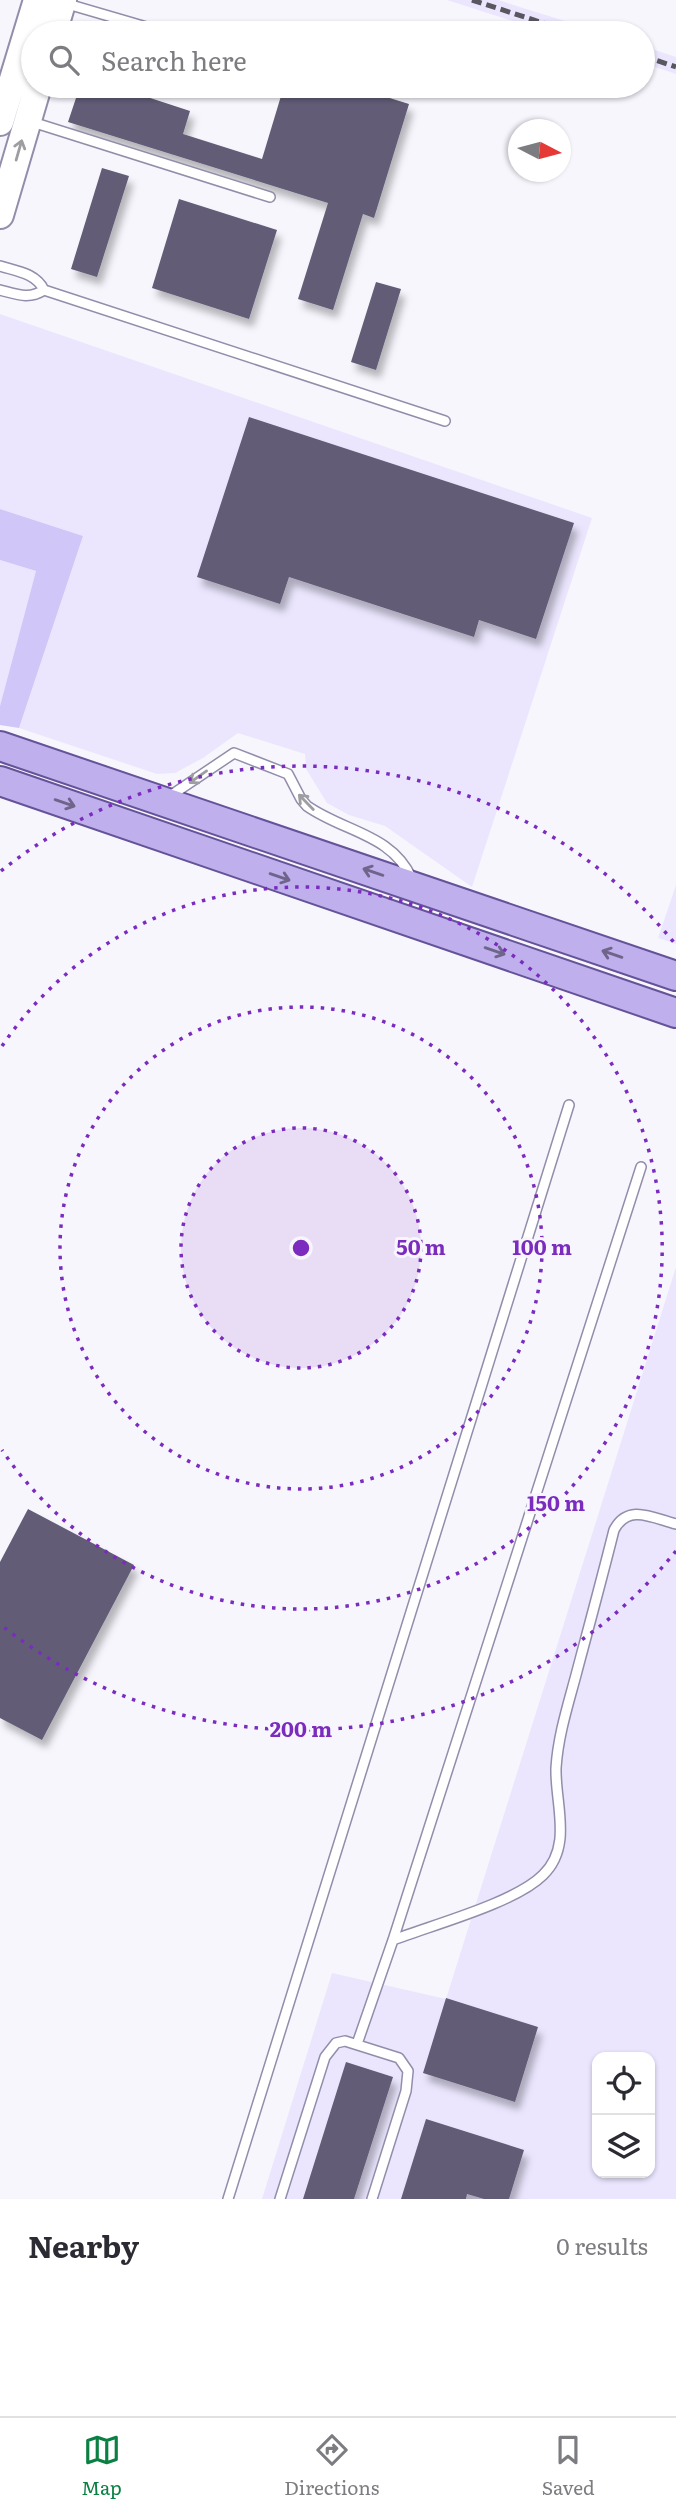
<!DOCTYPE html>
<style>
:root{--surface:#fff;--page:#f7f7f7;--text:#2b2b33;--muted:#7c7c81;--line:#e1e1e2;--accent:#0b8043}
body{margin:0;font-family:Literata,serif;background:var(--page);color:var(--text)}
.controls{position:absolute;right:21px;bottom:21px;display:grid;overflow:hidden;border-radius:14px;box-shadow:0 2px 5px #0004}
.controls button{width:63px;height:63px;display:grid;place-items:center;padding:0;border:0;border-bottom:2px solid var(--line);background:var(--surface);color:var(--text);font:35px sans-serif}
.compass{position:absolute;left:508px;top:119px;width:63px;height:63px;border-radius:50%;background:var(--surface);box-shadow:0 2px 5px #0004;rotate:96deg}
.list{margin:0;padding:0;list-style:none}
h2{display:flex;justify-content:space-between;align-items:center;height:91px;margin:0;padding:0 28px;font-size:30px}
h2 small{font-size:23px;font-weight:400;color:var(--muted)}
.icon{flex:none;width:38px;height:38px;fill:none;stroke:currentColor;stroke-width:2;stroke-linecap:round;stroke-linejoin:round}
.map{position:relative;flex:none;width:676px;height:2199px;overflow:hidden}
.search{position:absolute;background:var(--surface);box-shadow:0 2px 5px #0004;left:21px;right:21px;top:21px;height:77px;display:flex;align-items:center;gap:18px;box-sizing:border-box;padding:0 24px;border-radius:38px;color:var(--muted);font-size:26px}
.sheet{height:217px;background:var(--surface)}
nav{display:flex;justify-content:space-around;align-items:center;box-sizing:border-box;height:98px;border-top:2px solid var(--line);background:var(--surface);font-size:19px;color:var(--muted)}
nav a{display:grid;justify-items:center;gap:4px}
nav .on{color:var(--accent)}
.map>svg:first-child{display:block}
</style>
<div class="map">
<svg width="676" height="2199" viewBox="0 0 676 2199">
<defs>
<filter id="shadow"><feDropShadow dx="4.5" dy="8" stdDeviation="3.5" flood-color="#0004"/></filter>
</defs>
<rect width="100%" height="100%" fill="#f7f6fd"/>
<path fill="#ebe6fe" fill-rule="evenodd" d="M447,0H498L603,33H550Z
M643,46L676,57V74L643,63Z
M0,314L592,518L472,887L385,826L349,815L327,803L306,769L305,754L238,733L203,758L175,773L157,774L19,728L83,536L0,509Z
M0,560L36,571L0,706Z
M676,885V944L658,938Z
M676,1267V2199H262L332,1973L446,1999ZM597,2057H650V2173H597Z"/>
<path fill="#d0c6f8" d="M0,509L83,536L19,728L0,725V706L36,571L0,560Z"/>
<path fill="#625c77" filter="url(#shadow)" d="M80,86H141L138,94L190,111L183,134L262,159L284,86H351L409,104L374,218L363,214L333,310L298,299L328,203L68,122Z
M102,168L129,176L97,277L71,269Z
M179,199L277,230L249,319L152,288Z
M376,282L401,289L376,370L351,362Z
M249,417L574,523L536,639L479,620L474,637L289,577L280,604L197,577Z
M28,1509L134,1565L42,1740L0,1718V1562Z
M446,1998L538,2027L515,2102L423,2073Z
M346,2062L393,2077L354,2199H303Z
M426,2119L524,2150L509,2199H484L467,2194L466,2199H401Z"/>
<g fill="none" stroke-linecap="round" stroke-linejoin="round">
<defs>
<path id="lane" d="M64,3L167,33
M29,121L270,197
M0,266C16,271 36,273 44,290L445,421
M0,290C16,294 29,300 44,290
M167,798L234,753L288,774L301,799L307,806C344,832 392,834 412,879
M393,1940C432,1925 515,1903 543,1875C573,1846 555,1804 556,1768C558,1736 568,1705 576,1675C589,1626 602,1578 614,1530C628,1503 653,1518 676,1524
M357,2044L393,1940L641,1167
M228,2199L569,1105
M280,2199L325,2057L336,2043L345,2041L399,2058L408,2071L406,2091L372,2199"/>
<path id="secondary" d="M53,33L63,0
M0,122L37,0
M0,215L38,86"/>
<path id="primary" d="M0,746L676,976
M0,781L676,1013"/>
</defs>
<use href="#lane" stroke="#928daa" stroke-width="12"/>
<use href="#secondary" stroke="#928daa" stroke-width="30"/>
<use href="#primary" stroke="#655399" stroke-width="32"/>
<use href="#lane" stroke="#fff" stroke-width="9"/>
<use href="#secondary" stroke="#fff" stroke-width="26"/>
<use href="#primary" stroke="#bfafec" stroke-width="28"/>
<path stroke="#58565f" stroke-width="5" stroke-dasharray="10 5" stroke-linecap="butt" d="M472,0L574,33
M643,56L676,67"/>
</g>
<defs><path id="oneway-shaft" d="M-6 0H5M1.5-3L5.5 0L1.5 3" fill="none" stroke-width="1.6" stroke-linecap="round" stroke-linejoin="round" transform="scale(1.75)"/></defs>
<g stroke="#9e9da1">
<use href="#oneway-shaft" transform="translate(19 150) rotate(-74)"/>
<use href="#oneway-shaft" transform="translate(198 777) rotate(145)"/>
<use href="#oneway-shaft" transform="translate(306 802) rotate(-134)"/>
</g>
<g stroke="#6f658b">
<use href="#oneway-shaft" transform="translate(65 803) rotate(19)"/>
<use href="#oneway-shaft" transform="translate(373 872) rotate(-161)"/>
<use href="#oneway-shaft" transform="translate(280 877) rotate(19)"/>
<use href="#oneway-shaft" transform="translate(495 951) rotate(19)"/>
<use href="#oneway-shaft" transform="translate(612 954) rotate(-161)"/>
</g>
<circle cx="301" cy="1248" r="120" fill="#7b2cbf" fill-opacity=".12"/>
<g fill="none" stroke="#7b2cbf" stroke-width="3.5" stroke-dasharray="3.5 7">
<circle cx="301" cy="1248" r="120"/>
<circle cx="301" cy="1248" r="241"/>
<path d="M2 1046A361 361 0 1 1 2 1450"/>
<path d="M676 1551A482 482 0 0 1 1 1625M1 871A482 482 0 0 1 676 945"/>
</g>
<circle cx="301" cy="1248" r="10" fill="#7b2cbf" stroke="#f7f6fd" stroke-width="3.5"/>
<g font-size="21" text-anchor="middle" font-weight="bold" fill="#7b2cbf" stroke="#f7f6fd" stroke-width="6" stroke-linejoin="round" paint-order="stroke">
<text x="421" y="1255">50 m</text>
<text x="542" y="1255">100 m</text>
<text x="556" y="1511">150 m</text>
<text x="301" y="1737">200 m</text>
</g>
</svg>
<div class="controls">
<button><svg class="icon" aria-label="locate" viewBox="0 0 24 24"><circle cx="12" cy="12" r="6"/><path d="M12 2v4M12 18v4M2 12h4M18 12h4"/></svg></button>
<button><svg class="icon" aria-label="layers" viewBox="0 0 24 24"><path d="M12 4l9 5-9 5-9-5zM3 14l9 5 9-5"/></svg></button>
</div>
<svg class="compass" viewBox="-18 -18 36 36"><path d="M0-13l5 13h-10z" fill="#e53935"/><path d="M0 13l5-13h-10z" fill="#7c7c81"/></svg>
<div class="search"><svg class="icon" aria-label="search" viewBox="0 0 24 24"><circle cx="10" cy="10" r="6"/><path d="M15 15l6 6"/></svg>Search here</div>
</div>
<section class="sheet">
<h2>Nearby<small>0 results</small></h2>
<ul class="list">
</ul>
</section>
<nav>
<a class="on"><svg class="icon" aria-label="map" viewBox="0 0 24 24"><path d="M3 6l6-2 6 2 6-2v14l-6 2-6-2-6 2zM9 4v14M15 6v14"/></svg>Map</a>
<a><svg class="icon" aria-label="directions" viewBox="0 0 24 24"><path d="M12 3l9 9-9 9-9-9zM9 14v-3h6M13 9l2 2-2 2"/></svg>Directions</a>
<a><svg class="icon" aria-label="saved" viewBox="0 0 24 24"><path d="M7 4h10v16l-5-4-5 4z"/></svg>Saved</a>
</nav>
